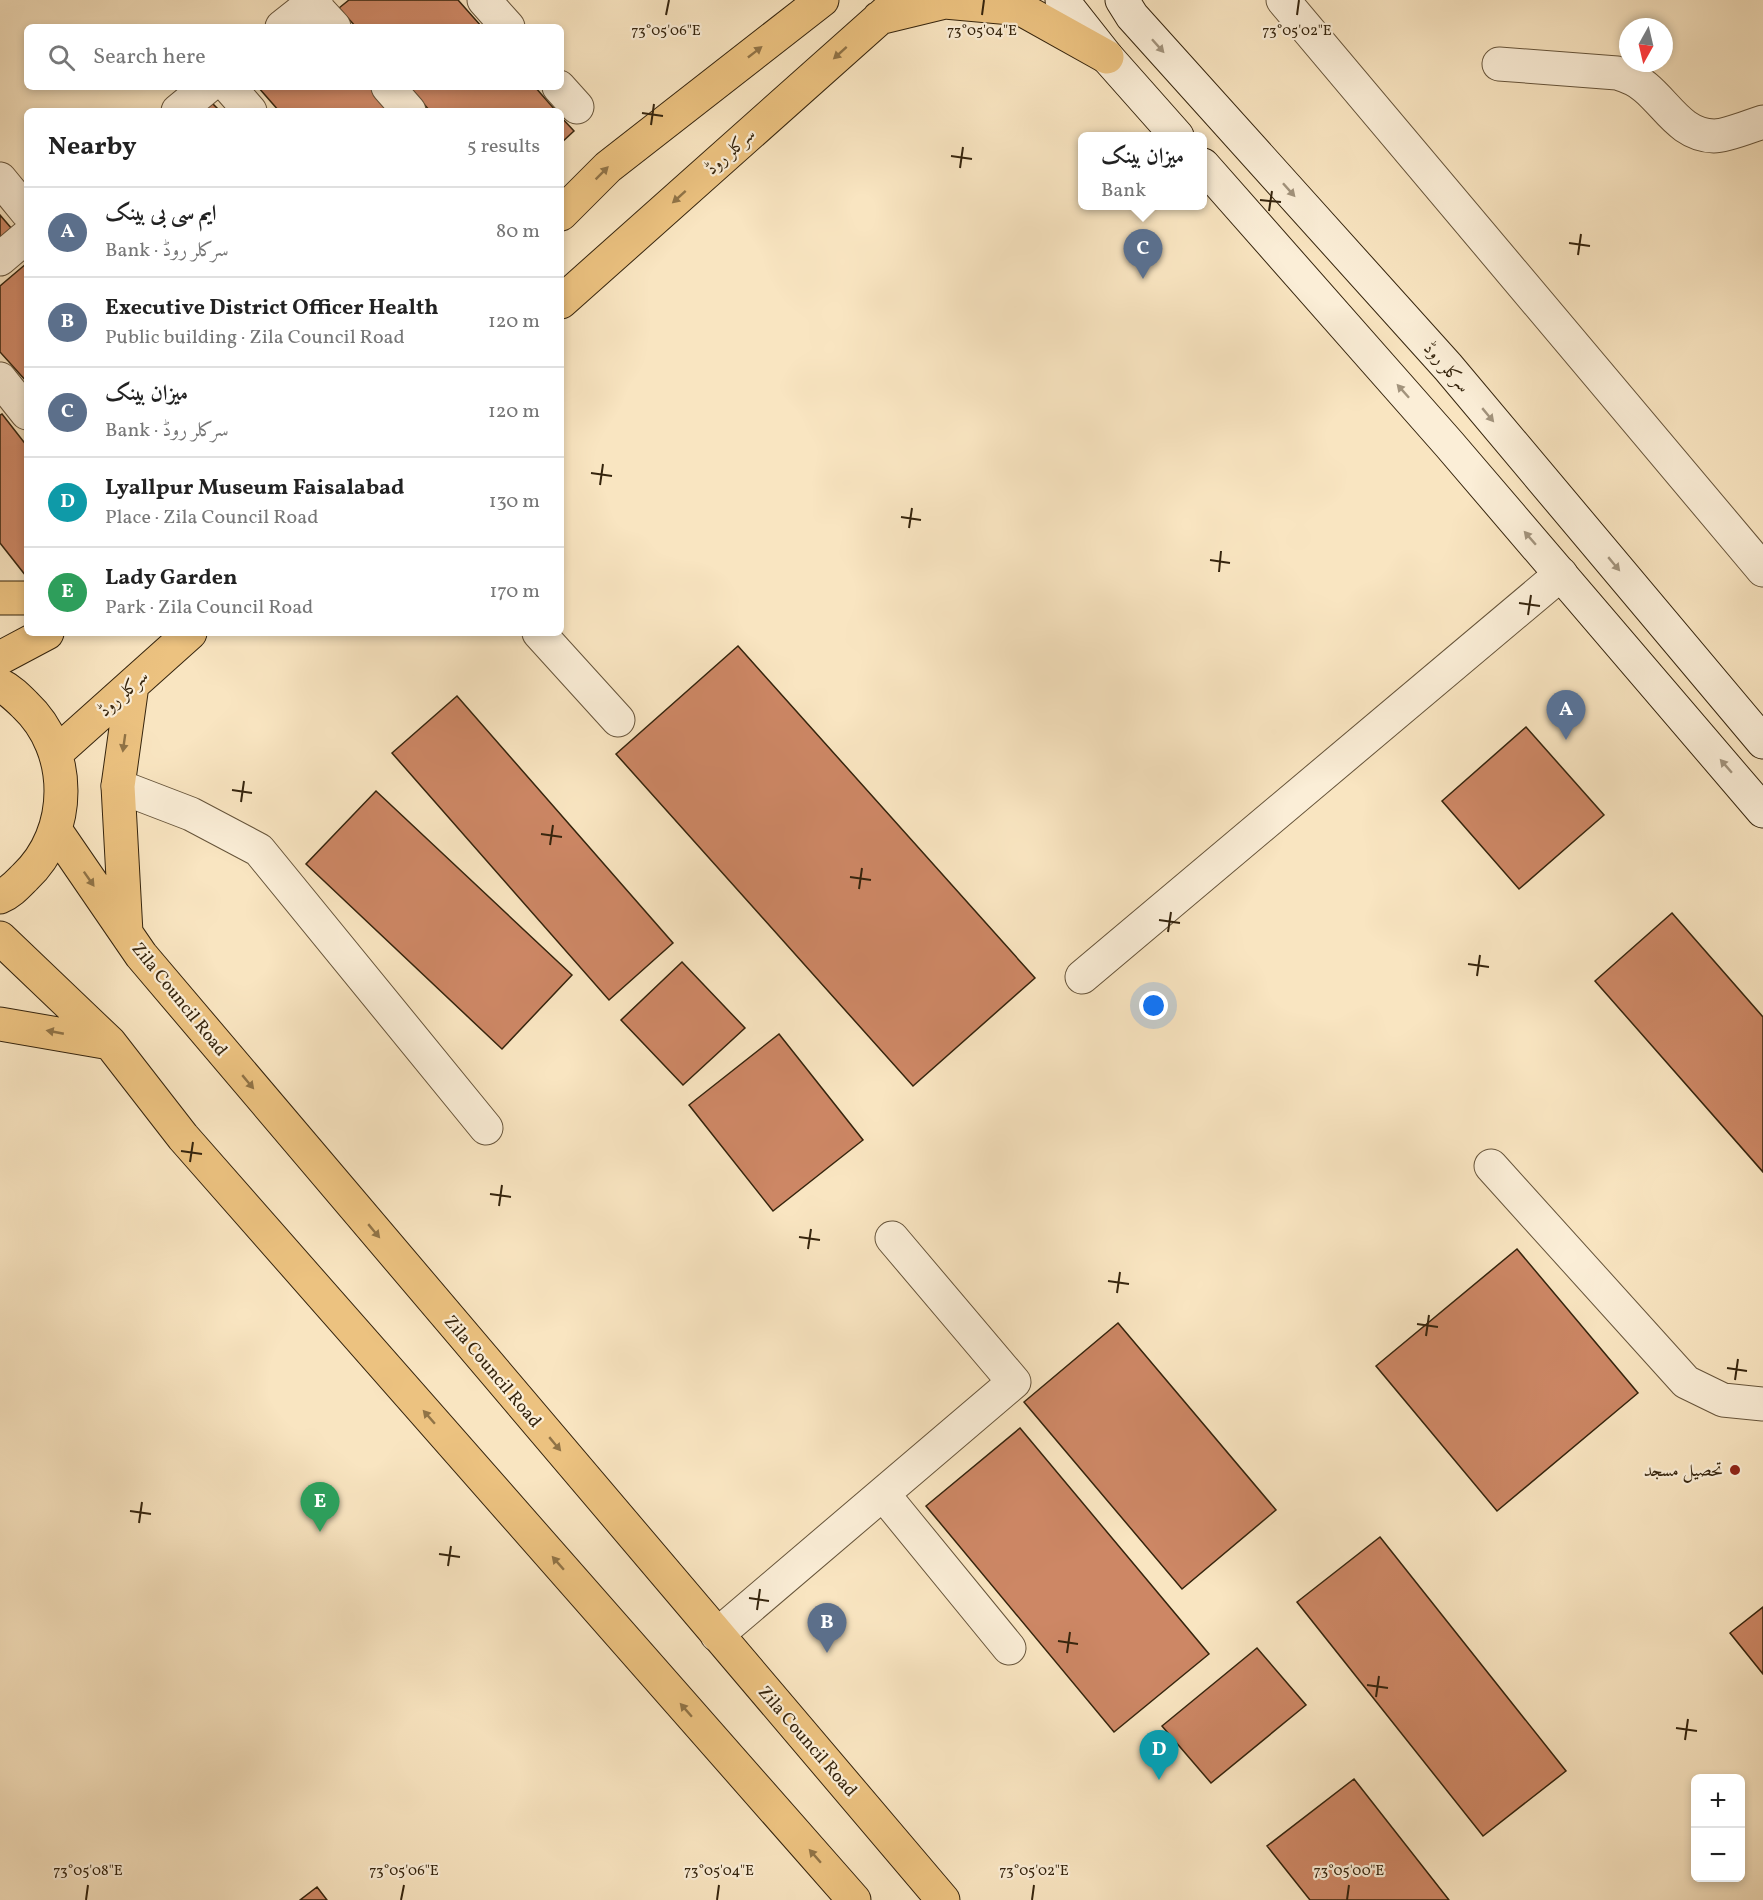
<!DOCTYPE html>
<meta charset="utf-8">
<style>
:root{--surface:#fff;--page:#f6f6f6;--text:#222;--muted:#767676;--line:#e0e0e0;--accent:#b45309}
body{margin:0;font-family:Vollkorn,Amiri,serif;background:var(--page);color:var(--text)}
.controls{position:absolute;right:18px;bottom:18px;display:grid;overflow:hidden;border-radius:9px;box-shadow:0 3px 9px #0003}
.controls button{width:54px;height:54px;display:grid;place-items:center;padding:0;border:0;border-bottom:2px solid var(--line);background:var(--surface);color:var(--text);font:30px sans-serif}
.compass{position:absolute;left:1619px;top:18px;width:54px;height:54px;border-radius:50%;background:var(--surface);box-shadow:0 3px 9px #0003;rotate:188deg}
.you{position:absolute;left:1154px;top:1006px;width:21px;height:21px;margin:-15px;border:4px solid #fff;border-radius:50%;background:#1a73e8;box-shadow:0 0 0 9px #1a73e833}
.badge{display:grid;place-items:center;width:39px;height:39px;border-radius:50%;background:var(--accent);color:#fff;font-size:20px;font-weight:700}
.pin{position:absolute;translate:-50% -50px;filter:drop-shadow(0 2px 3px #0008)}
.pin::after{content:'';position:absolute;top:32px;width:21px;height:18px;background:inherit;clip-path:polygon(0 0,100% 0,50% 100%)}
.popup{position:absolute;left:1078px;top:132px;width:129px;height:78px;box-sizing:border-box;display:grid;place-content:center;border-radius:9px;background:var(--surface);filter:drop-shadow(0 2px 4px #0005);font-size:20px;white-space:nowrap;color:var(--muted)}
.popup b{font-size:22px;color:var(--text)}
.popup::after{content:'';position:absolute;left:50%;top:100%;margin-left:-12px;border:12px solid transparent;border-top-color:var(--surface)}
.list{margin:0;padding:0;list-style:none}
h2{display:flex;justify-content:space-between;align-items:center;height:78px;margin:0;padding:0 24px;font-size:26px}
h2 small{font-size:20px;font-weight:400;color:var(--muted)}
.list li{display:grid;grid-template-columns:39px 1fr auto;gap:18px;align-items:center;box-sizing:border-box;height:90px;padding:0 24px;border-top:2px solid var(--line)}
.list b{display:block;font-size:22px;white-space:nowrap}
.list p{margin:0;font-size:20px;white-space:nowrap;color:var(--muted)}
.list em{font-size:20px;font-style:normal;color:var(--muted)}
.icon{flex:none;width:33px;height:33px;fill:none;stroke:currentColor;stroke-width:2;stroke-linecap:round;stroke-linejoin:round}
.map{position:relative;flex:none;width:1763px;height:1900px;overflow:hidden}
.search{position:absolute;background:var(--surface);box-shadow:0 3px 9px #0003;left:24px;top:24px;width:540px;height:66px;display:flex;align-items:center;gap:15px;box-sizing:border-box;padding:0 21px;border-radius:9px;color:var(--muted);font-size:22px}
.panel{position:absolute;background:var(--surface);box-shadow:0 3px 9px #0003;left:24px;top:108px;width:540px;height:528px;border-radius:9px}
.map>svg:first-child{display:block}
</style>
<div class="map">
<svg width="1763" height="1900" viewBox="0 0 1763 1900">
<rect width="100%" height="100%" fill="#f9e5c1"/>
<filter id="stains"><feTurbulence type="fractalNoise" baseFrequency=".00333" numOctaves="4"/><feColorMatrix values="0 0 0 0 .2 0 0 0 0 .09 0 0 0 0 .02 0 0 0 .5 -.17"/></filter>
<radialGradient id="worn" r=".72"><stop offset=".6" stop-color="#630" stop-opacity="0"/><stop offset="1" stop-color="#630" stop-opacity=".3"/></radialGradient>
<path fill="#cd8765" stroke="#35240d" stroke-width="1.5" d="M349,0H458L482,27H356L339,8Z
M258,87H376L397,111H279Z
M409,87H535L556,111H430Z
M210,101L220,111H199Z
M561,117L574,131L561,143Z
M0,215L12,229L0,239Z
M27,263V382L0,352V286Z
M2,414L27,446L26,576L0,543V415Z
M738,646L1035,978L913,1086L616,754Z
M457,696L673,943L609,1000L392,753Z
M1526,727L1604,815L1519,889L1442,801Z
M376,791L572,975L502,1049L306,864Z
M1672,913L1763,1017V1172L1595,981Z
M682,962L745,1028L683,1085L621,1020Z
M779,1034L863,1140L773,1211L689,1105Z
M1517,1249L1638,1393L1497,1511L1376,1366Z
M1118,1323L1276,1510L1182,1589L1024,1402Z
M1020,1428L1209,1654L1114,1732L926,1506Z
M1380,1537L1566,1771L1483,1836L1297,1602Z
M1763,1607V1674L1730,1633Z
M1257,1648L1306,1705L1211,1783L1162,1726Z
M1354,1779L1449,1900H1310L1267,1846Z
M317,1887L327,1900H300Z"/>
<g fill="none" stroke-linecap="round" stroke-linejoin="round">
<defs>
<path id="minor" d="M484,0L508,27
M1283,0L1763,570
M312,3L334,27
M282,27L316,0
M1499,64L1617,73C1627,76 1637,80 1645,87C1668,106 1681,135 1714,136C1727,136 1750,126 1763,122
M229,87L250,111
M388,87L409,111
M559,87L577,107
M178,111L207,87
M0,179L27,212
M0,259L27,236
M0,379L27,413
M539,633L618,720
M118,786L191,814L259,850L486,1128
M1082,977L1561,574
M1491,1166L1686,1382L1723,1400L1763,1404
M883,1494L1009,1648
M717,1635L1014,1382L892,1238"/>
<path id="secondary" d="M1062,0L1107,57L1177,136
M1122,0L1132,16L1448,367L1763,742
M1203,165L1449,444L1763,811"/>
<path id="primary" d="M879,18L945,2L1021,9L1107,57
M561,214L608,167L822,0
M561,302L900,0
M0,598H27
M0,658L47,633
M0,685C10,690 17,697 25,705C73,750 73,832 25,877C17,885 10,893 0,897
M56,753L190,633
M56,831L141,955L943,1900
M126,933L118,786L132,685
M0,938L110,1043L183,1137L854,1900
M0,1024L110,1043"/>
</defs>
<use href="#minor" stroke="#66543a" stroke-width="35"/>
<use href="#secondary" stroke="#35240d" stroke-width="35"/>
<use href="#primary" stroke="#35240d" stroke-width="35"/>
<use href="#minor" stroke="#fbeed7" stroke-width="33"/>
<use href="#secondary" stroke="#fbeed7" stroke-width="33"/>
<use href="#primary" stroke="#ecc280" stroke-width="33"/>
</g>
<defs><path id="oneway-solid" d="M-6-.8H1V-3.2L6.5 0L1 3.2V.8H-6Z" transform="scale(1.5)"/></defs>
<g fill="#a2937c">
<use href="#oneway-solid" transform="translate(1158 46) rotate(48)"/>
<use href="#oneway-solid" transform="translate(1289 190) rotate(48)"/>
<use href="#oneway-solid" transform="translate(1403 391) rotate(-132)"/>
<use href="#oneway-solid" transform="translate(1488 415) rotate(50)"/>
<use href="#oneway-solid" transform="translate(1530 538) rotate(-131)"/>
<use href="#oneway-solid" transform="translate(1614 564) rotate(50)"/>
<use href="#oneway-solid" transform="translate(1726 766) rotate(-131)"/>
</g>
<g fill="#907346">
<use href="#oneway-solid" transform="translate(755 52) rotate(-38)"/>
<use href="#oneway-solid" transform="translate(840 53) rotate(138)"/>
<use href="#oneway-solid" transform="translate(602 173) rotate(-45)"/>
<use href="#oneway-solid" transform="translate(679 197) rotate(138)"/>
<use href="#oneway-solid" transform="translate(124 743) rotate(98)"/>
<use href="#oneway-solid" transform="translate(89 879) rotate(55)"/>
<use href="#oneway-solid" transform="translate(55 1032) rotate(-169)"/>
<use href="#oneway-solid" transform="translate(248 1082) rotate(50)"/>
<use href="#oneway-solid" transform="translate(374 1231) rotate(50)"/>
<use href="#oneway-solid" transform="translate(429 1417) rotate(-131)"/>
<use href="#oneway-solid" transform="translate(555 1444) rotate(50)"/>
<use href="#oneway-solid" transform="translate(558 1563) rotate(-131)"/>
<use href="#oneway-solid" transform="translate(686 1710) rotate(-131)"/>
<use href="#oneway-solid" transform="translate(815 1856) rotate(-131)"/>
</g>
<path fill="none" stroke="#35240d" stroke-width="2" d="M666,15L669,0M982,15L984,0M1297,15L1299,0M642,113L663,116M651,125L654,104M951,156L972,159M960,168L963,147M1260,200L1281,202M1269,211L1272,191M1569,243L1590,246M1578,255L1581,234M591,473L612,476M600,485L603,464M901,517L921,520M909,528L912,508M1210,560L1230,563M1219,572L1221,551M1519,603L1540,606M1528,615L1531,595M232,790L252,793M241,802L244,781M541,834L562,837M550,845L553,825M850,877L871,880M859,889L862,868M1159,920L1180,923M1168,932L1171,912M1468,964L1489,967M1477,976L1480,955M181,1151L202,1154M190,1162L193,1142M490,1194L511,1197M499,1206L502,1185M799,1237L820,1240M808,1249L811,1229M1108,1281L1129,1284M1117,1293L1120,1272M1417,1324L1438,1327M1426,1336L1429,1315M1727,1368L1747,1371M1735,1380L1738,1359M130,1511L151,1514M139,1523L142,1502M439,1554L460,1557M448,1566L451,1546M749,1598L769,1601M757,1610L760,1589M1058,1641L1078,1644M1067,1653L1070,1632M1367,1685L1388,1688M1376,1697L1379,1676M1676,1728L1697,1731M1685,1740L1688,1719M86,1900L88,1885M401,1900L404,1885M717,1900L719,1885M1032,1900L1034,1885M1347,1900L1349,1885"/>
<circle fill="#8f2418" stroke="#fbeed7" stroke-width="2" cx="1735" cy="1470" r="6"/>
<g text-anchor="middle" stroke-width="4.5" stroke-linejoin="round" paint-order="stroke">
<g font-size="18" fill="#35240d" stroke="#fbeed7">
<text transform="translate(730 151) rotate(-42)" y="6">سرکلر روڈ</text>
<text transform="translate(1447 367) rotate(49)" y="6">سرکلر روڈ</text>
<text transform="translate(123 693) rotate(-42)" y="6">سرکلر روڈ</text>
<text transform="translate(180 999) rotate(51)" y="6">Zila Council Road</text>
<text transform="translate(493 1371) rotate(50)" y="6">Zila Council Road</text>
<text transform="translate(808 1741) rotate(49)" y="6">Zila Council Road</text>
</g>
<g font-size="18" fill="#35240d" stroke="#fbeed7" text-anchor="end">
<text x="1723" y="1476">تحصیل مسجد</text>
</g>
</g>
<g font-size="15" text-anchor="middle" fill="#35240d" stroke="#fbeed7" stroke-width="4.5" stroke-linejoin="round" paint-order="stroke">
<text x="666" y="35">73°05'06"E</text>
<text x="982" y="35">73°05'04"E</text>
<text x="1297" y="35">73°05'02"E</text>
<text x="88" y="1875">73°05'08"E</text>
<text x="404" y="1875">73°05'06"E</text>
<text x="719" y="1875">73°05'04"E</text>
<text x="1034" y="1875">73°05'02"E</text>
<text x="1349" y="1875">73°05'00"E</text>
</g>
<rect width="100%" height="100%" filter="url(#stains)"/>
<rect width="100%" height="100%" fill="url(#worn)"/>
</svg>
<div class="controls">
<button>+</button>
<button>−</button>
</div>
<svg class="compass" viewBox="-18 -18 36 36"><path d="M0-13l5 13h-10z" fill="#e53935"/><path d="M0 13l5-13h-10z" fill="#767676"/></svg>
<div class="you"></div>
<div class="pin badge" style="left:1566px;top:740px;background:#5c6f8a">A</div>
<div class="pin badge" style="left:827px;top:1653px;background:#5c6f8a">B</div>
<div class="pin badge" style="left:1143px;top:279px;background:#5c6f8a">C</div>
<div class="popup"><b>میزان بینک</b>Bank</div>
<div class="pin badge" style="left:1159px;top:1780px;background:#0f9aa8">D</div>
<div class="pin badge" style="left:320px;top:1532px;background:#2e9e5b">E</div>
<div class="search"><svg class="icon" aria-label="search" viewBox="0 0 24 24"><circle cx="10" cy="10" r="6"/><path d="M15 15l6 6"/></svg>Search here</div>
<section class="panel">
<h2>Nearby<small>5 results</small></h2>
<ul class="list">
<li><span class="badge" style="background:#5c6f8a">A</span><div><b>ایم سی بی بینک</b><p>Bank · سرکلر روڈ</p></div><em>80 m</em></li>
<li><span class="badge" style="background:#5c6f8a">B</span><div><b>Executive District Officer Health</b><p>Public building · Zila Council Road</p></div><em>120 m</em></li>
<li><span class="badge" style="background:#5c6f8a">C</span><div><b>میزان بینک</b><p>Bank · سرکلر روڈ</p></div><em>120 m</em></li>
<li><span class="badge" style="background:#0f9aa8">D</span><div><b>Lyallpur Museum Faisalabad</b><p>Place · Zila Council Road</p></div><em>130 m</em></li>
<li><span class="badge" style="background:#2e9e5b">E</span><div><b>Lady Garden</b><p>Park · Zila Council Road</p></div><em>170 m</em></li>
</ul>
</section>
</div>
